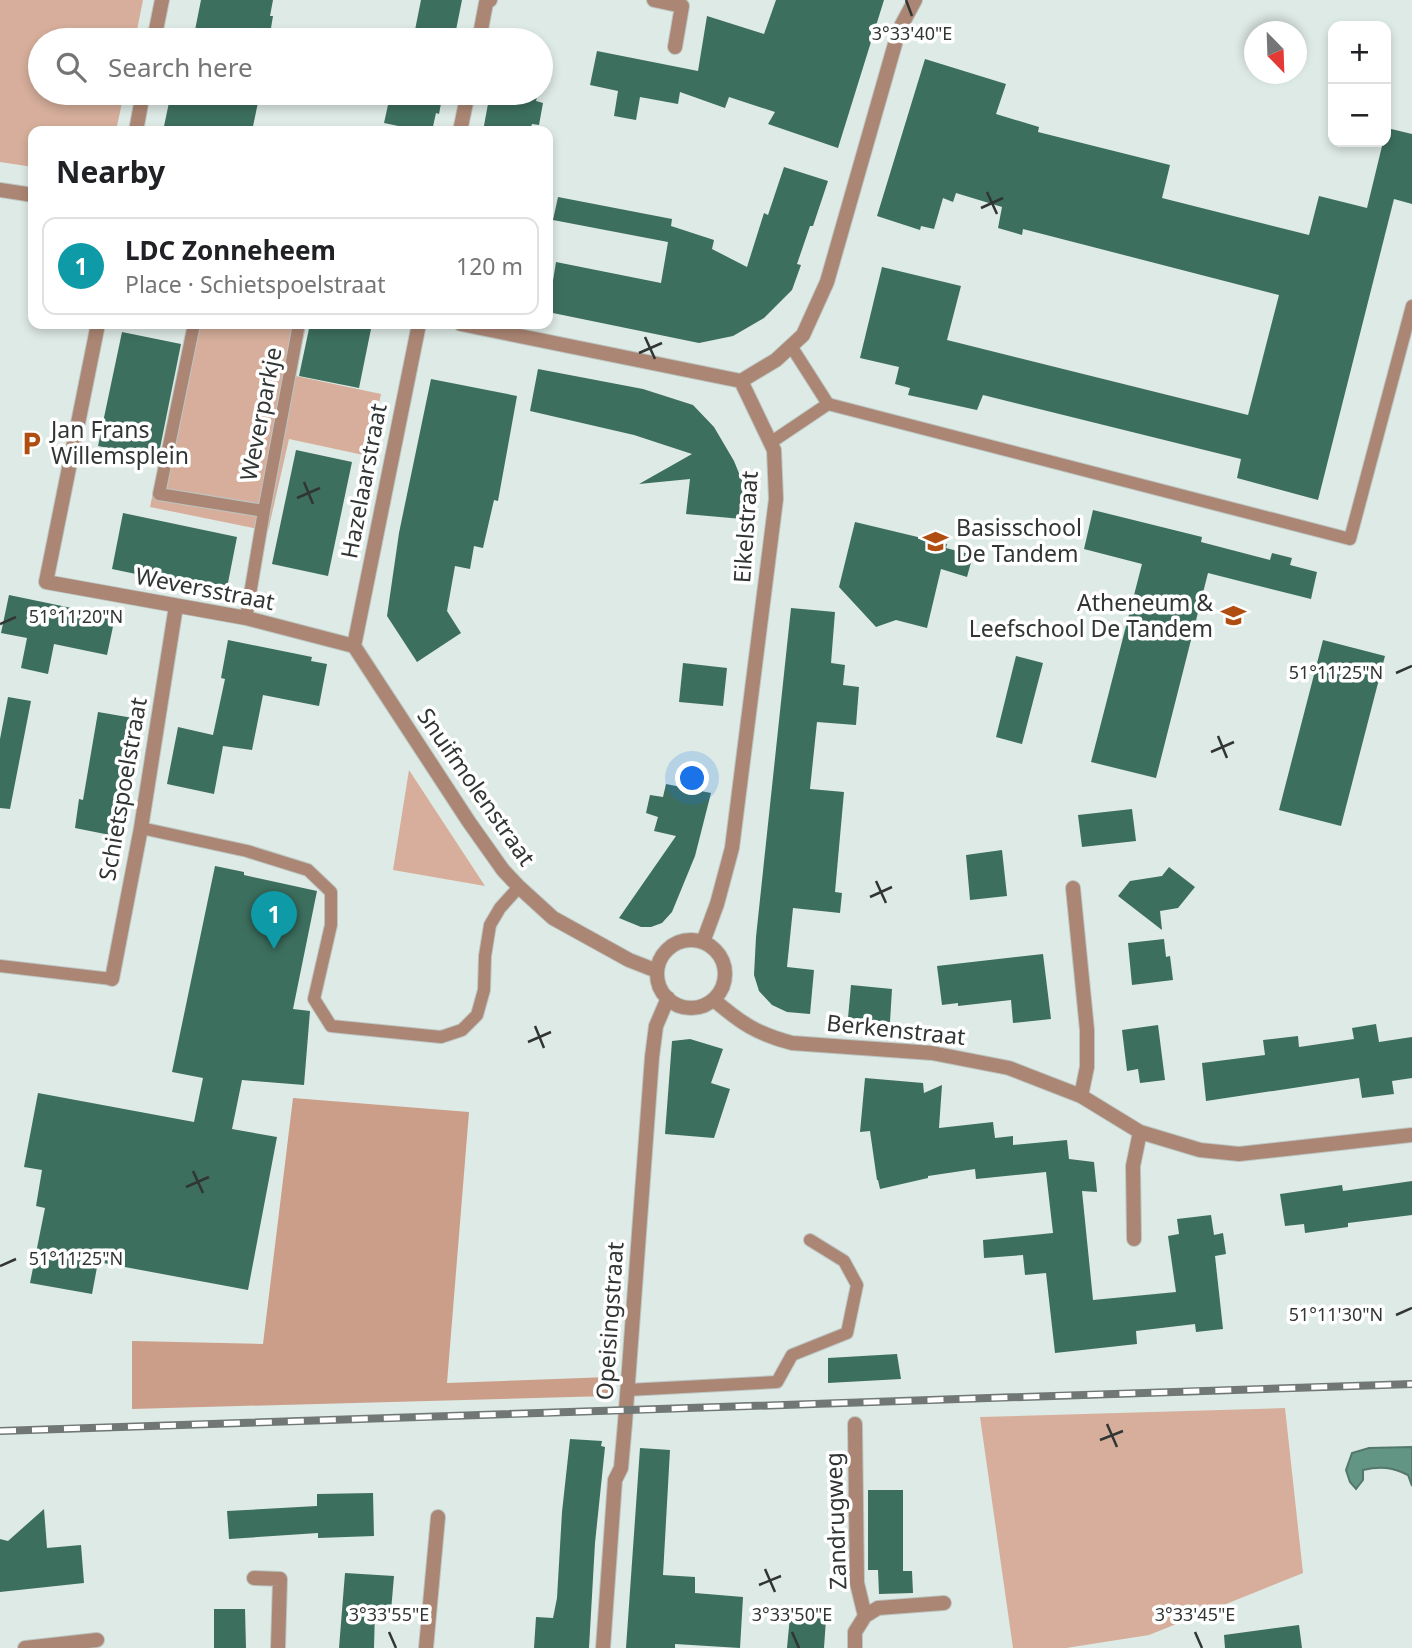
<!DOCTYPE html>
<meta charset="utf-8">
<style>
:root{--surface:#fff;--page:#f6f6f6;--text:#202124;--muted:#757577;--line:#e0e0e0;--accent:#b04e12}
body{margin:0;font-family:"Noto Sans",sans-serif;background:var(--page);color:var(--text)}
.controls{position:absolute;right:21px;top:21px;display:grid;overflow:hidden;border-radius:14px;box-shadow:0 4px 10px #0003}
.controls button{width:63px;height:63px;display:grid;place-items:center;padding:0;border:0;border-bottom:2px solid var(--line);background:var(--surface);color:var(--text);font:35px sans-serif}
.compass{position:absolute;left:1244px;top:21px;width:63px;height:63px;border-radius:50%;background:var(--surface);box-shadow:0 4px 10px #0003;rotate:157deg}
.you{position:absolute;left:693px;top:779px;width:24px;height:24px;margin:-18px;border:5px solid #fff;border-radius:50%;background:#1a73e8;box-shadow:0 0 0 10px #1a73e833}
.badge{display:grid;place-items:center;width:46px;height:46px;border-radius:50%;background:var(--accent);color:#fff;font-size:23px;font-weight:700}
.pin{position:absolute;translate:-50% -58px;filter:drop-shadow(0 2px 4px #0008)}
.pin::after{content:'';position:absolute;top:37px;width:24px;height:21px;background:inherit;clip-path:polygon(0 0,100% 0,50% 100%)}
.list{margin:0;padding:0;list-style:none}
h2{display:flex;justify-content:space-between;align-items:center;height:91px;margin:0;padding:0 28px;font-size:30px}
h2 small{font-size:23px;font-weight:400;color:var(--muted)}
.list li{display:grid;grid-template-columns:46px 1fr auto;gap:21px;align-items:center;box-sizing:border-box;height:98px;margin:0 14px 14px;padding:0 14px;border:2px solid var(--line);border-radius:14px}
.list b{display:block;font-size:26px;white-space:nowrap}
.list p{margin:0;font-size:23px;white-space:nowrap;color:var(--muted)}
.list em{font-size:23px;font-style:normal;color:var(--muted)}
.icon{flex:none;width:38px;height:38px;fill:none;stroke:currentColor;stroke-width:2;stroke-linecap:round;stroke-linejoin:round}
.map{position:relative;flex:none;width:1412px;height:1648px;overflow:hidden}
.search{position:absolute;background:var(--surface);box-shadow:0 4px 10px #0003;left:28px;top:28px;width:525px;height:77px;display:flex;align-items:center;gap:18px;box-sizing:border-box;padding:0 24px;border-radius:38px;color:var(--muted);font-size:26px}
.panel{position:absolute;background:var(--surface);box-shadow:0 4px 10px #0003;left:28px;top:126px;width:525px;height:203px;border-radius:14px}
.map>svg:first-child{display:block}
</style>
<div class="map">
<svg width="1412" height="1648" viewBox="0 0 1412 1648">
<rect width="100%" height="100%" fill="#deeae5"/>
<path fill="#d6ae9b" d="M0,0H143L135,40H40V93H124L116,131H33V167L0,162Z
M189,324H306L296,376L381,394L368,456L289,439L268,531L150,507Z
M409,770L485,886L393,870Z
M1285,1408L1303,1573L1149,1635L1066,1648H1013L980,1417Z"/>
<path fill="#cb9e8a" d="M293,1098L469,1112L447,1383L609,1377L608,1396L132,1409V1341L263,1344Z"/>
<path fill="#629583" stroke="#53786b" stroke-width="2" d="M1412,1447V1486L1408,1475C1392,1467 1380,1466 1363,1470V1480L1356,1489L1350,1482L1346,1470L1352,1453L1369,1448Z"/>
<path fill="#3d6f5e" d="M201,0H273L270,16H273L269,40H193Z
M421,0H462L454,40H413Z
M776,0H884L838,148L768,124L775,112L729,97L725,108L680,92L678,104L640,97L636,120L614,116L618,91L590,85L597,51L698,71L707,16L764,34Z
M925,59L1006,84L996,114L1039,127L1038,132L1170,165L1162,198L1309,235L1319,196L1367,208L1383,142H1386L1387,128L1412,134V204L1394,199L1318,500L1237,478L1241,459L983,395L977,410L908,395L910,388L895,384L899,367L860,358L882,267L961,286L947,340L1248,415L1279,295L1023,229L1022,235L998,228L1002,207L956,193L953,202L943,198L934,229L921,226L920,230L877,216Z
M171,93H260L252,131H163Z
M382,93H443L439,114L436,113L432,131H422L384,123L388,105L381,104Z
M490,93H538L536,101L543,103L539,125L532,124L530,131H483Z
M784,167L828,181L813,226H810L797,264L801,265L792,290L764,318L733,336L699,343L548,312L556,262L661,283L668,242L553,220L558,197L672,219L671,226L714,240L712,249L747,267L764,213L768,215Z
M310,324H372L359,388L299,376Z
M122,332L181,344L158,458L98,446Z
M538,369L643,389L693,405L714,427L734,461L745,488L742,519L686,514L690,479L639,484L692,454L634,435L530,411Z
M431,379L517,396L498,501L494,500L483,548L474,546L470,569L455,566L447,611L461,633L417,662L387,616L399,533Z
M296,450L352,462L328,576L272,564Z
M1093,510L1202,537L1201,542L1270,560L1272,553L1292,558L1290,565L1317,572L1311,599L1208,573L1156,778L1091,762L1142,564L1084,549Z
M123,513L237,537L226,593L112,569Z
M855,522L947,544L946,548L973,555L967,577L941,569L927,628L896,620L876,627L839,587Z
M9,595L115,617L107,655L54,644L48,674L21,668L27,638L1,633Z
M791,608L835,612L831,663L845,665L843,685L859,687L856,725L817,722L810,789L844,792L835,892L842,893L840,913L793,908L787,967L814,970L810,1014L787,1012L772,1005L759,991L754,975L756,937Z
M228,640L312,657L311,661L327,664L319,706L263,695L252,750L223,746L214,794L167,784L178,727L213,735L225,679L221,678Z
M1323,640L1385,656L1341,826L1279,810Z
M1016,656L1043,663L1022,744L996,737Z
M683,663L727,668L723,706L679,702Z
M8,697L31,701L10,809L0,808V739Z
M98,712L133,718L110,835L75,828L79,799L83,800Z
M666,784L711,793L695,856L672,912L662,923L651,927H641L619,918L676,836L654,831L658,817L646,813L650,795L663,797Z
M1132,809L1136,841L1082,847L1078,815Z
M1002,850L1007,896L970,900L966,855Z
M215,866L244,872V875L317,891L293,1009L310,1011L304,1085L242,1080L232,1129L277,1137L248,1290L98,1262L92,1294L30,1283L45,1208L36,1206L42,1170L24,1167L38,1093L194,1122L203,1078L172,1072Z
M1169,867L1195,887L1178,908L1160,911L1162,930L1118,896L1130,881L1162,876Z
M1164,939L1166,957L1170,956L1173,980L1132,985L1128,943Z
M1043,954L1051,1019L1013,1023L1011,1000L958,1006V1003L942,1005L937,966Z
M851,985L892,989L890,1022L848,1018Z
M1376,1024L1379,1042L1412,1037V1078L1392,1081L1394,1094L1362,1098L1359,1078L1206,1101L1202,1063L1265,1055L1263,1040L1298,1036L1299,1047L1354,1039L1352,1028Z
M1158,1025L1165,1080L1140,1083L1138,1069L1127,1071L1122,1030Z
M690,1039L723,1049L711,1083L730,1089L714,1138L665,1134L672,1041Z
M865,1078L923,1083L924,1093L942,1085L939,1128L993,1122L995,1138L1013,1136V1145L1067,1140L1069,1159L1094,1162L1097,1192L1082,1191L1093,1300L1176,1292L1168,1236L1179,1234L1177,1219L1211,1215L1214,1235L1223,1233L1226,1254L1215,1256L1223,1329L1196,1332L1195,1324L1136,1331L1137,1344L1055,1353L1046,1273L1025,1275L1023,1255L984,1258L983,1240L1053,1233L1046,1172L976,1179L975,1169L928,1176V1178L880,1189L878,1180H877L870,1131L860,1132Z
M1412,1181V1215L1348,1223V1227L1305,1233L1304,1224L1285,1226L1280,1194L1342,1185L1343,1191Z
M897,1354L901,1379L828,1383V1358Z
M570,1439L602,1441L601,1446L605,1447L595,1543L589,1648H534L536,1617L553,1618L557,1598L562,1512Z
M640,1448L670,1450L663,1575L695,1577V1593L743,1597L740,1648L675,1644V1648H626Z
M868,1490H903V1571H912L913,1593L879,1594L878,1570H868Z
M373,1493L374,1536L318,1538V1533L229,1539L227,1511L317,1506V1494Z
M44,1509L47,1548L81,1545L84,1583L0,1592V1539L8,1541Z
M345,1573L394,1576L391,1611L375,1610L374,1648H339Z
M214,1609H245L246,1648H214Z
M790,1616L826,1619L824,1648H787Z
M1299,1625L1302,1648H1225L1224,1635Z"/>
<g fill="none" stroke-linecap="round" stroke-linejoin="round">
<defs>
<path id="service" d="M194,324L159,494L264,511
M791,346L828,404L1350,539L1412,306
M770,443L828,404
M246,618L264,511L299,324
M141,828L247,851L308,870L331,892V925L314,999L331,1026L441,1037L462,1030L477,1015L484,990L485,956L490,925L500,908L519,887
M0,966L112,979
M627,1390L777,1382L792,1355L847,1333L857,1285L844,1261L810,1240"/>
<path id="minor" d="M654,0L682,6L675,47
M154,40L162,0
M479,40L486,3L490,0
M136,131L143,93
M460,131L468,93
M0,190L33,195
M98,324L46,582L246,618L354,646
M461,324L741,381
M741,381L776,360L803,335L827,282L899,30L915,0
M354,646L469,822L503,870L519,887L553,918L629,960L657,971
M354,646L419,324
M657 974a34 34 0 1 1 68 0a34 34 0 1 1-68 0Z
M703,942L717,904L732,848L776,499L774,450L741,381
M112,979L141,828L176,606
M714,1000C741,1023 757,1034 792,1043L932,1053L1009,1068L1081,1096L1087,1067V1030L1073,888
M1081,1096L1140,1132L1133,1166L1134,1239
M1140,1132L1200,1150L1239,1154L1412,1135
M855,1424L857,1583L865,1616
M254,1578L280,1579L278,1648
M25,1648L97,1640
M426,1648L438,1517
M603,1648L615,1480L621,1468L625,1423L652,1057L656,1026L668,998
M855,1648V1632L865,1616L878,1608L944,1603"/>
</defs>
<use href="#service" stroke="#bbc6c2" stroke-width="14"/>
<use href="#minor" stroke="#bbc6c2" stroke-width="16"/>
<use href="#service" stroke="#ac8674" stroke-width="12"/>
<use href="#minor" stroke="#ac8674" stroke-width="14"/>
<defs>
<path id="rail" d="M0,1431L1412,1384"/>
</defs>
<use href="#rail" stroke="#707775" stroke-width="8"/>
<use href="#rail" stroke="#fff" stroke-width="5" stroke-dasharray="16" stroke-linecap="butt"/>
</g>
<path fill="none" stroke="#313534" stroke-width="2.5" d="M906,0L912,16M987,192L997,214M981,208L1003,198M645,337L655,359M639,353L662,343M304,482L313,504M297,498L320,488M0,624L16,617M1396,673L1412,666M1218,736L1227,758M1211,752L1234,742M876,881L886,903M870,897L892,887M535,1026L544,1048M528,1042L551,1032M193,1171L203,1193M186,1187L209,1177M0,1266L16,1259M1396,1315L1412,1308M1107,1424L1117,1447M1100,1440L1123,1431M765,1569L775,1592M759,1585L781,1576M389,1632L396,1648M792,1632L799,1648M1195,1632L1202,1648"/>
<defs>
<symbol id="parking-bare" viewBox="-9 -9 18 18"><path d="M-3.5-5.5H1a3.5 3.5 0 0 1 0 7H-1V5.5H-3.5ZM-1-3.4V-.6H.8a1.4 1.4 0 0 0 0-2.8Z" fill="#b04e12" stroke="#fff" stroke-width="2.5" paint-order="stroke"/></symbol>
<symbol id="school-bare" viewBox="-9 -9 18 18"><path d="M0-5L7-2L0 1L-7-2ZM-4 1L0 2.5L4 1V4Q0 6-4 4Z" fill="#b04e12" stroke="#fff" stroke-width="2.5" paint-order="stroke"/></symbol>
</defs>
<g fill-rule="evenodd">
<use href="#parking-bare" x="14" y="426" width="35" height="35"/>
<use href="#school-bare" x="918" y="524" width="35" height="35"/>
<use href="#school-bare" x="1216" y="598" width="35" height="35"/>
</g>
<g text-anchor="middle" stroke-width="7" stroke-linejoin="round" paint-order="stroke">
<g font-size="23" fill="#313534" stroke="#fff">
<text transform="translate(261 414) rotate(-79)" y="8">Weverparkje</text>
<text transform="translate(364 481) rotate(-79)" y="8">Hazelaarstraat</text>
<text transform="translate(746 527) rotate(-86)" y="8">Eikelstraat</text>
<text transform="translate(205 589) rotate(11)" y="8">Weversstraat</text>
<text transform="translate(476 787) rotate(55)" y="8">Snuifmolenstraat</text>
<text transform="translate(123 789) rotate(-80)" y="8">Schietspoelstraat</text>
<text transform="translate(896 1030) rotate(6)" y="8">Berkenstraat</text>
<text transform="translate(610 1321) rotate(-86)" y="8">Opeisingstraat</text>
<text transform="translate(836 1521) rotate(-92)" y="8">Zandrugweg</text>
</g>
<g font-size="23" fill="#313534" stroke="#fff" text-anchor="start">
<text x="51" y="438">Jan Frans<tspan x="51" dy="26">Willemsplein</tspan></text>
<text x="956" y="536">Basisschool<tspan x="956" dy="26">De Tandem</tspan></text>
<text x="1213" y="611" text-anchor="end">Atheneum &amp;<tspan x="1213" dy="26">Leefschool De Tandem</tspan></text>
</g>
</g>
<g font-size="18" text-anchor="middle" fill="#313534" stroke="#fff" stroke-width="7" stroke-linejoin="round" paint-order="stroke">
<text x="912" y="40">3°33'40"E</text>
<text x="76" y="623">51°11'20"N</text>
<text x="1336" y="679">51°11'25"N</text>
<text x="76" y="1265">51°11'25"N</text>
<text x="1336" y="1321">51°11'30"N</text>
<text x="389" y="1621">3°33'55"E</text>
<text x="792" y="1621">3°33'50"E</text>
<text x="1195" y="1621">3°33'45"E</text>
</g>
</svg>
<div class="controls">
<button>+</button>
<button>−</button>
</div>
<svg class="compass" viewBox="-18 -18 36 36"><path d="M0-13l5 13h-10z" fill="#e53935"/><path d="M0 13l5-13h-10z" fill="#757577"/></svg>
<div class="you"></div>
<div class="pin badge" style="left:274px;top:949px;background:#0f9aa8">1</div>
<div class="search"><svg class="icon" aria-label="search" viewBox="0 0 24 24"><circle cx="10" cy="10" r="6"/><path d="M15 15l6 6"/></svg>Search here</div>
<section class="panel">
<h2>Nearby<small></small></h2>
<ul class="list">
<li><span class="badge" style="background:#0f9aa8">1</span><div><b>LDC Zonneheem</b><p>Place · Schietspoelstraat</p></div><em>120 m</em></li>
</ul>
</section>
</div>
